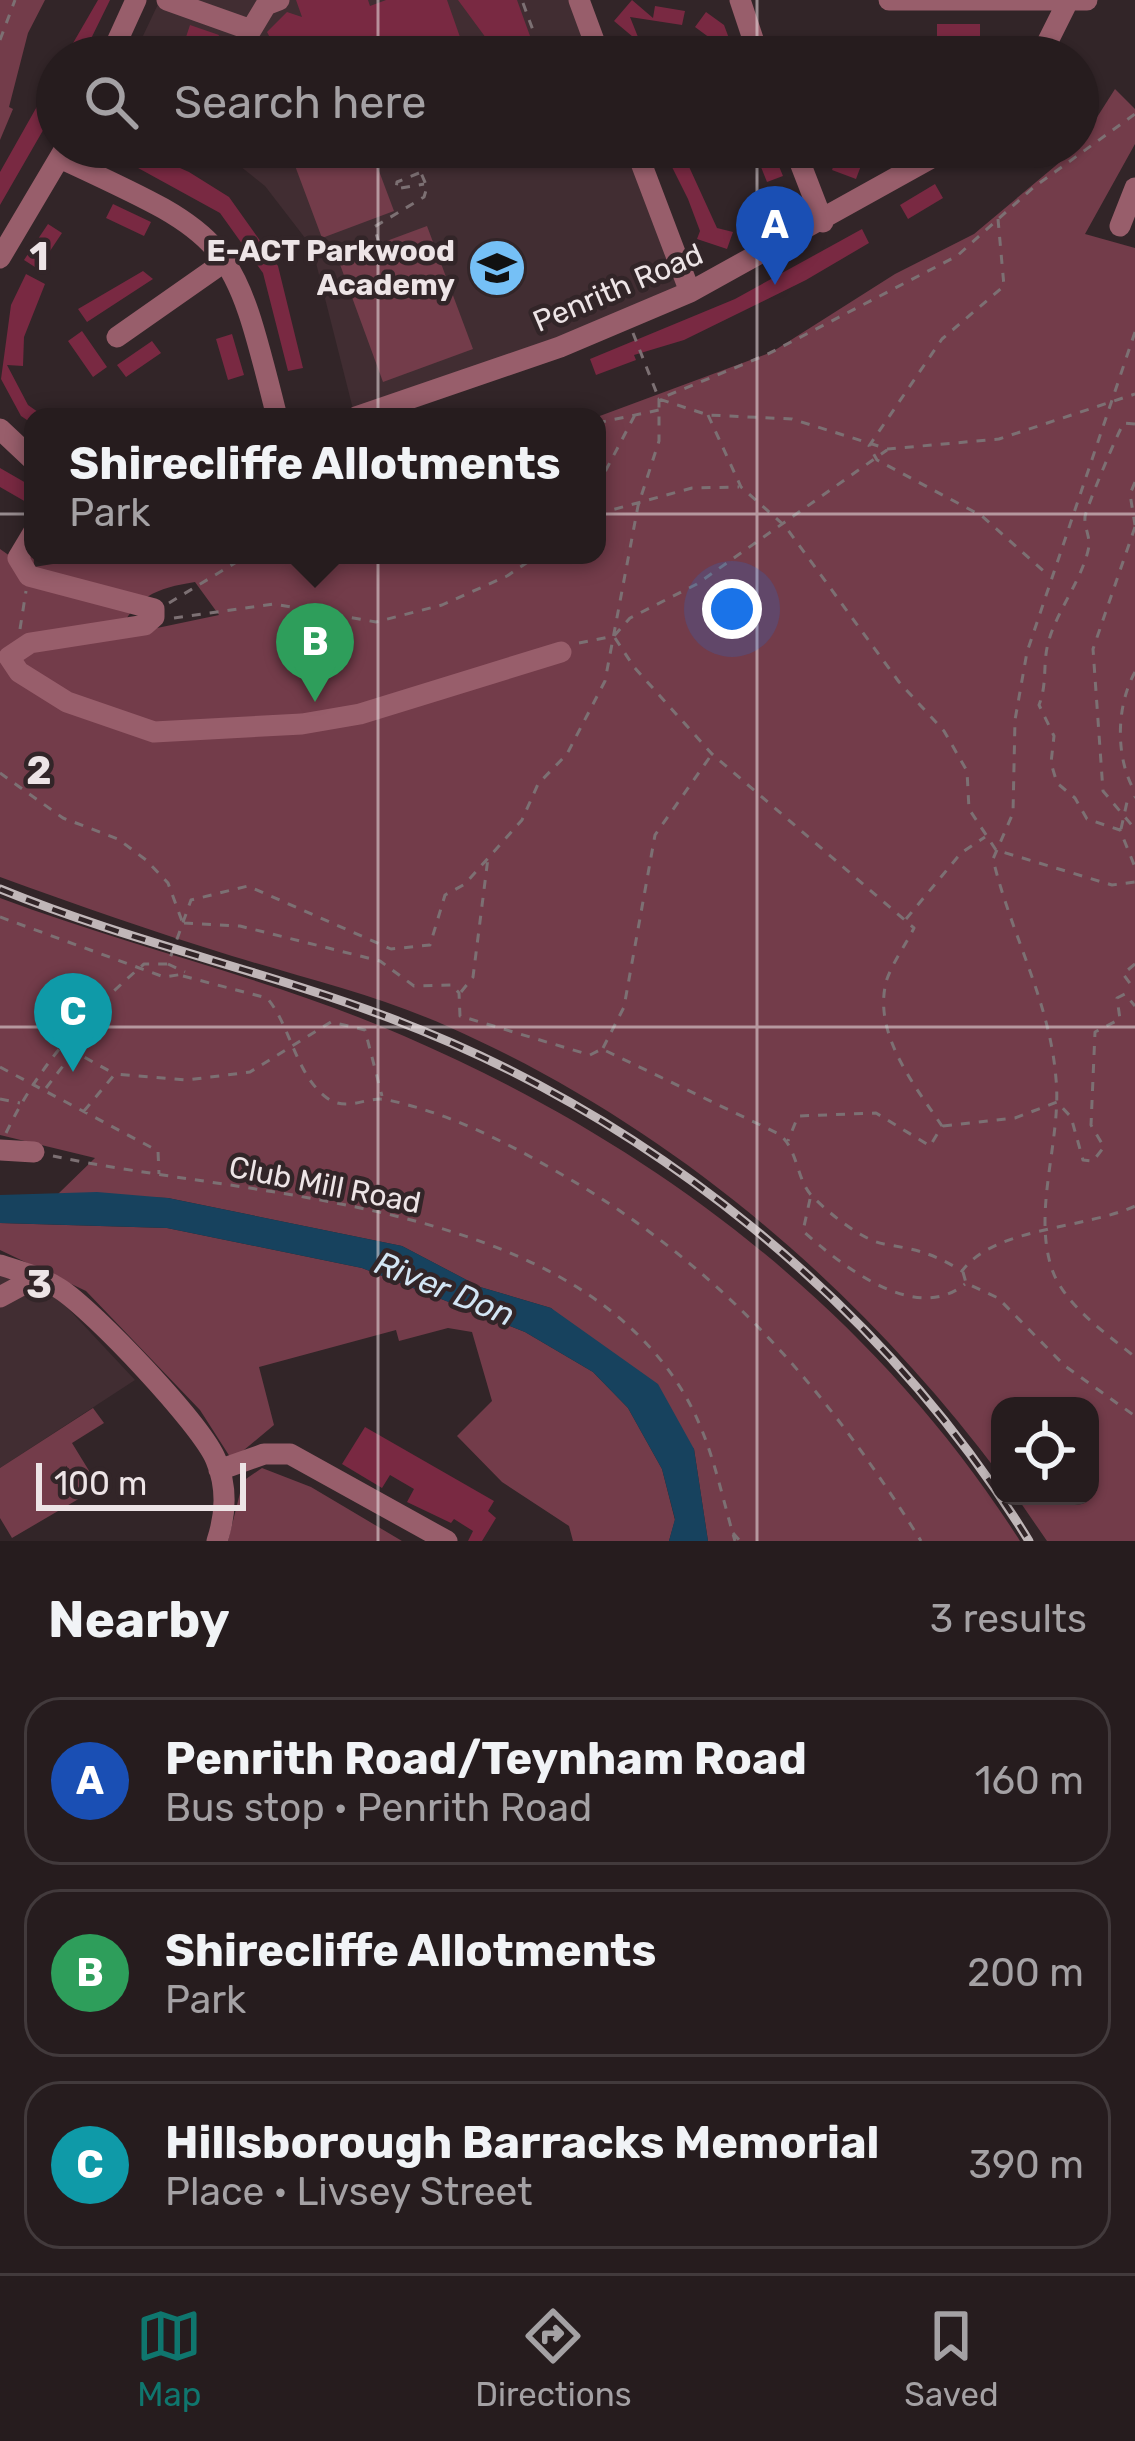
<!DOCTYPE html>
<meta charset="utf-8">
<style>
:root{--surface:#261c1e;--page:#32292b;--text:#f1f3f6;--muted:#a4a1a4;--line:#423a3c;--accent:#0f766e}
body{margin:0;font-family:Rubik,sans-serif;background:var(--page);color:var(--text)}
.controls{position:absolute;right:36px;bottom:36px;display:grid;overflow:hidden;border-radius:24px;box-shadow:0 3px 9px #0004}
.controls button{width:108px;height:108px;display:grid;place-items:center;padding:0;border:0;border-bottom:3px solid var(--line);background:var(--surface);color:var(--text);font:60px sans-serif}
.scale{position:absolute;left:36px;bottom:30px;width:210px;box-sizing:border-box;padding-left:12px;border:6px solid #ede4e6;border-top:0;font-size:33px;line-height:42px;white-space:nowrap;color:#ede4e6;-webkit-text-stroke:9px #322528;paint-order:stroke}
.you{position:absolute;left:732px;top:609px;width:42px;height:42px;margin:-30px;border:9px solid #fff;border-radius:50%;background:#1a73e8;box-shadow:0 0 0 18px #1a73e833}
.badge{display:grid;place-items:center;width:78px;height:78px;border-radius:50%;background:var(--accent);color:#fff;font-size:39px;font-weight:700}
.pin{position:absolute;translate:-50% -99px;filter:drop-shadow(0 3px 6px #0008)}
.pin::after{content:'';position:absolute;top:63px;width:42px;height:36px;background:inherit;clip-path:polygon(0 0,100% 0,50% 100%)}
.popup{position:absolute;left:24px;top:408px;width:582px;height:156px;box-sizing:border-box;display:grid;place-content:center;border-radius:24px;background:var(--surface);filter:drop-shadow(0 3px 9px #0005);font-size:39px;white-space:nowrap;color:var(--muted)}
.popup b{font-size:45px;color:var(--text)}
.popup::after{content:'';position:absolute;left:50%;top:100%;margin-left:-24px;border:24px solid transparent;border-top-color:var(--surface)}
.list{margin:0;padding:0;list-style:none}
h2{display:flex;justify-content:space-between;align-items:center;height:156px;margin:0;padding:0 48px;font-size:51px}
h2 small{font-size:39px;font-weight:400;color:var(--muted)}
.list li{display:grid;grid-template-columns:78px 1fr auto;gap:36px;align-items:center;box-sizing:border-box;height:168px;margin:0 24px 24px;padding:0 24px;border:3px solid var(--line);border-radius:36px}
.list b{display:block;font-size:45px;white-space:nowrap}
.list p{margin:0;font-size:39px;white-space:nowrap;color:var(--muted)}
.list em{font-size:39px;font-style:normal;color:var(--muted)}
.icon{flex:none;width:66px;height:66px;fill:none;stroke:currentColor;stroke-width:2;stroke-linecap:round;stroke-linejoin:round}
.map{position:relative;flex:none;width:1135px;height:1541px;overflow:hidden}
.search{position:absolute;background:var(--surface);box-shadow:0 3px 9px #0004;left:36px;right:36px;top:36px;height:132px;display:flex;align-items:center;gap:30px;box-sizing:border-box;padding:0 42px;border-radius:66px;color:var(--muted);font-size:45px}
.sheet{height:732px;background:var(--surface)}
nav{display:flex;justify-content:space-around;align-items:center;box-sizing:border-box;height:168px;border-top:3px solid var(--line);background:var(--surface);font-size:33px;color:var(--muted)}
nav a{display:grid;justify-items:center;gap:6px}
nav .on{color:var(--accent)}
.map>svg:first-child{display:block}
</style>
<div class="map">
<svg width="1135" height="1541" viewBox="0 0 1135 1541">
<rect width="100%" height="100%" fill="#322528"/>
<path fill="#412d32" d="M160,0H572L593,57H133Z
M216,147H628L680,294L354,413L312,247L265,186Z
M0,1273L46,1285L135,1380L0,1468Z"/>
<path fill="#733c4a" fill-rule="evenodd" d="M0,0H45L28,33L9,107L13,109L0,140Z
M1115,89L1135,109V144L1085,234L1135,248V1541H1047L1016,1496H1090V1406H1000V1475C856,1283 669,1125 449,1027C380,996 304,978 232,956C154,932 77,905 0,877V549L10,556L33,529L34,567L109,555H597V417L772,352L895,274L974,234L1078,147ZM195,582L219,615L119,636C132,597 157,588 195,582Z
M288,147H370L394,211L322,238Z
M427,226L473,349L383,382L338,259Z
M0,898C133,948 274,979 404,1036C654,1144 873,1310 1020,1541H708L694,1449L551,1308L480,1287L402,1246L168,1198L58,1194L95,1158L0,1135Z
M0,1223L167,1228L362,1268L525,1332L593,1372L628,1408L662,1469L675,1520L669,1541H573L569,1526L502,1482L457,1436L492,1401L472,1332L448,1328L399,1341L396,1330L259,1367L274,1425L232,1460L200,1410L86,1291L0,1250Z
M93,1408L104,1423L72,1443L99,1487L12,1538L0,1518V1468Z
M262,1468L311,1487L402,1541H228L243,1481Z"/>
<path fill="#17425e" d="M97,1192L168,1198L402,1246L480,1287L551,1308L658,1384L694,1449L708,1541H669L675,1519L662,1469L628,1408L593,1372L525,1332L362,1268L167,1228L0,1223V1195Z"/>
<path fill="#792942" d="M98,0H110L82,57H65Z
M296,0H368L370,6L386,0H447L467,57H423L409,36L390,43L396,57H350L349,52L280,57L267,32L287,12L302,17Z
M458,0H517L534,47L500,57Z
M632,0L653,18L655,6L685,11L682,25L630,17L646,57H628L622,42L633,37L614,21Z
M706,12L724,25L736,57H720L714,41L695,27Z
M937,24H980V41H937Z
M190,25L219,35L213,53L184,43Z
M57,71V106L0,205V172Z
M662,147H680L717,228L733,232L727,249L697,239L700,231L688,199Z
M753,147H771L783,176L767,182Z
M135,148L189,172L229,197L278,266L303,368L288,371L263,273L220,213L129,163Z
M838,153L862,163L856,179L832,170Z
M935,184L943,198L908,219L900,205Z
M113,204L151,222L144,236L106,218Z
M48,224L62,233L38,269L24,260Z
M862,229L869,243L806,280L684,340L634,355L636,360L596,375L590,359L735,299Z
M143,271L153,279L87,322L78,309Z
M26,274L45,284L24,337L23,366L7,365L28,405L45,417H33V424L21,416L1,379L11,305Z
M82,331L107,367L93,377L68,341Z
M232,334L244,375L228,380L216,339Z
M152,341L161,353L126,377L117,365Z
M0,468L33,487V506L0,487Z
M365,1427L494,1501L488,1511L496,1518L482,1541H468L473,1531L454,1519L451,1523L407,1502L414,1489L390,1475L382,1488L342,1464Z"/>
<g fill="none" stroke-linecap="round" stroke-linejoin="round">
<path stroke="#7c7073" stroke-width="3" stroke-dasharray="9 9" stroke-linecap="butt" d="M523,3L538,44L536,57
M0,40L15,0
M146,57L151,51H162
M260,57L263,45
M388,147L380,156L389,162L423,147
M419,173L397,182L396,189L424,184
M998,219L1004,286L942,339L869,446L877,460L982,516L1047,574
M379,243L374,227L424,197L427,187L410,147
M1135,332L1027,652L1015,720L1013,813L993,859C1011,935 1050,1001 1056,1079C1062,1140 1031,1213 1053,1272C1066,1306 1108,1335 1135,1357
M633,333L659,399L708,415L792,419L888,449L999,439L1135,394
M708,415L741,487L785,526L899,682L944,731L967,771L969,809L996,850L1112,885L1135,882
M597,423L659,410
M1135,424L1124,423C1119,429 1085,511 1085,517C1084,526 1090,537 1089,546C1084,576 1057,611 1049,640C1042,662 1048,682 1039,705L1054,736L1051,763L1057,783L1075,798L1087,819L1120,830L1135,867
M1135,482L1130,494L1135,525
M597,487L637,411
M597,514L692,488L739,487
M1135,527L1093,649L1103,791L1135,829
M169,603L248,555
M174,618L274,604L376,622L442,605L507,576L538,555
M20,629L26,591
M615,638L634,667L712,754L914,928C906,944 893,962 887,979C871,1032 915,1086 942,1126L930,1146L876,1113L798,1116L788,1141
M579,643L614,636L630,618L697,584L887,450
M1135,672C1116,706 1115,758 1135,792
M0,773L63,818L118,839L146,860L168,883L182,921
M1121,829L1127,802L1135,797
M0,917L164,977L184,974
M906,919L961,853L985,837
M184,923L240,926L380,961L414,986L452,985L459,993L460,1016L590,1055L602,1049L779,1134C799,1150 796,1182 814,1198C830,1214 862,1240 884,1244C918,1250 930,1252 962,1271C994,1227 1085,1229 1135,1206
M168,964L185,972
M1135,964L1123,974L1135,990
M183,976L267,998C291,1026 295,1074 327,1098C348,1113 367,1095 388,1100C444,1112 498,1138 547,1166C714,1259 821,1380 921,1541
M461,992L473,977L488,858
M603,1048L624,1007L655,835L712,754
M0,1067L158,1151L159,1174
M46,1088L70,1057H84L113,1073
M0,1099L20,1103
M84,1111L115,1074L187,1080L250,1072L331,1022L365,1030L382,1096
M943,1126L1015,1118L1057,1102L1071,1117L1083,1160L1093,1161L1104,1147L1091,1125L1095,1032L1120,1019L1117,998L1125,994L1135,1006
M6,1133C39,1064 86,1014 144,964H168L191,900L248,886L391,949L430,945L445,895L465,884L522,820L538,784L567,754L605,681L638,506L659,441V399L766,355L957,256L1034,187L1135,114
M53,1156C250,1198 560,1197 680,1387C711,1436 719,1487 735,1541
M810,1199L803,1231C841,1265 915,1325 965,1284
M963,1272L966,1283L998,1298L1065,1366L1135,1416
M733,1533L740,1541"/>
<path stroke="#985e6b" stroke-width="21" d="M167,0L251,30L266,5L279,0
M579,0L600,57
M740,0L759,57
M889,0H1087
M110,57L136,0
M1040,57L1068,1
M635,147L690,292
M794,147L823,222
M60,158C230,237 232,235 277,417
M1120,226L1135,188
M0,258L64,150
M117,337L227,260
M356,417L560,347L690,292L951,147
M0,429L33,460
M33,533L18,558L29,576L154,609V617L145,625L30,643L9,657L19,672L67,702L154,732L302,724L360,714L561,652
M0,1150L34,1152
M0,1265C21,1272 42,1277 60,1289C93,1310 202,1425 216,1460C227,1486 226,1514 217,1541
M0,1297L37,1277
M219,1470L264,1454H290L447,1541"/>
<defs>
<path id="rail" d="M0,889C127,941 262,970 390,1018C649,1115 884,1305 1029,1541"/>
</defs>
<use href="#rail" stroke="#c0b6b8" stroke-width="9"/>
<use href="#rail" stroke="#322528" stroke-width="4.5" stroke-dasharray="14" stroke-linecap="butt"/>
</g>
<path fill="none" stroke="#ede4e6" stroke-width="3" stroke-opacity="0.55" d="M378,0V57M757,0V57M378,147V1541M757,147V1541M0,514H1135M0,1027H1135"/>
<defs>
<symbol id="school-disc" viewBox="-11 -11 22 22"><circle r="9.5" fill="#75c0f6" stroke="#322528"/><path d="M0-5L7-2L0 1L-7-2ZM-4 1L0 2.5L4 1V4Q0 6-4 4Z" fill="#111"/></symbol>
</defs>
<g fill-rule="evenodd">
<use href="#school-disc" x="464" y="235" width="66" height="66"/>
</g>
<g text-anchor="middle" stroke-width="9" stroke-linejoin="round" paint-order="stroke">
<g font-size="30" font-weight="bold" fill="#ede4e6" stroke="#322528" text-anchor="end">
<text x="455" y="261">E-ACT Parkwood<tspan x="455" dy="34">Academy</tspan></text>
</g>
<g font-size="30" fill="#ede4e6" stroke="#322528">
<text transform="translate(618 288) rotate(-23)" y="10">Penrith Road</text>
<text transform="translate(325 1185) rotate(11)" y="10">Club Mill Road</text>
</g>
<g font-size="33" font-style="italic" fill="#d2e5f4" stroke="#322528">
<text transform="translate(445 1288) rotate(22)" y="12">River Don</text>
</g>
</g>
<g font-size="39" text-anchor="middle" font-weight="bold" fill="#ede4e6" stroke="#322528" stroke-width="9" stroke-linejoin="round" paint-order="stroke">
<text x="39" y="270">1</text>
<text x="39" y="784">2</text>
<text x="39" y="1298">3</text>
</g>
</svg>
<div class="controls">
<button><svg class="icon" aria-label="locate" viewBox="0 0 24 24"><circle cx="12" cy="12" r="6"/><path d="M12 2v4M12 18v4M2 12h4M18 12h4"/></svg></button>
</div>
<div class="scale">100 m</div>
<div class="you"></div>
<div class="pin badge" style="left:775px;top:285px;background:#1a4fb4">A</div>
<div class="pin badge" style="left:315px;top:702px;background:#2e9e5b">B</div>
<div class="popup"><b>Shirecliffe Allotments</b>Park</div>
<div class="pin badge" style="left:73px;top:1072px;background:#0f9aa8">C</div>
<div class="search"><svg class="icon" aria-label="search" viewBox="0 0 24 24"><circle cx="10" cy="10" r="6"/><path d="M15 15l6 6"/></svg>Search here</div>
</div>
<section class="sheet">
<h2>Nearby<small>3 results</small></h2>
<ul class="list">
<li><span class="badge" style="background:#1a4fb4">A</span><div><b>Penrith Road/Teynham Road</b><p>Bus stop · Penrith Road</p></div><em>160 m</em></li>
<li><span class="badge" style="background:#2e9e5b">B</span><div><b>Shirecliffe Allotments</b><p>Park</p></div><em>200 m</em></li>
<li><span class="badge" style="background:#0f9aa8">C</span><div><b>Hillsborough Barracks Memorial</b><p>Place · Livsey Street</p></div><em>390 m</em></li>
</ul>
</section>
<nav>
<a class="on"><svg class="icon" aria-label="map" viewBox="0 0 24 24"><path d="M3 6l6-2 6 2 6-2v14l-6 2-6-2-6 2zM9 4v14M15 6v14"/></svg>Map</a>
<a><svg class="icon" aria-label="directions" viewBox="0 0 24 24"><path d="M12 3l9 9-9 9-9-9zM9 14v-3h6M13 9l2 2-2 2"/></svg>Directions</a>
<a><svg class="icon" aria-label="saved" viewBox="0 0 24 24"><path d="M7 4h10v16l-5-4-5 4z"/></svg>Saved</a>
</nav>
